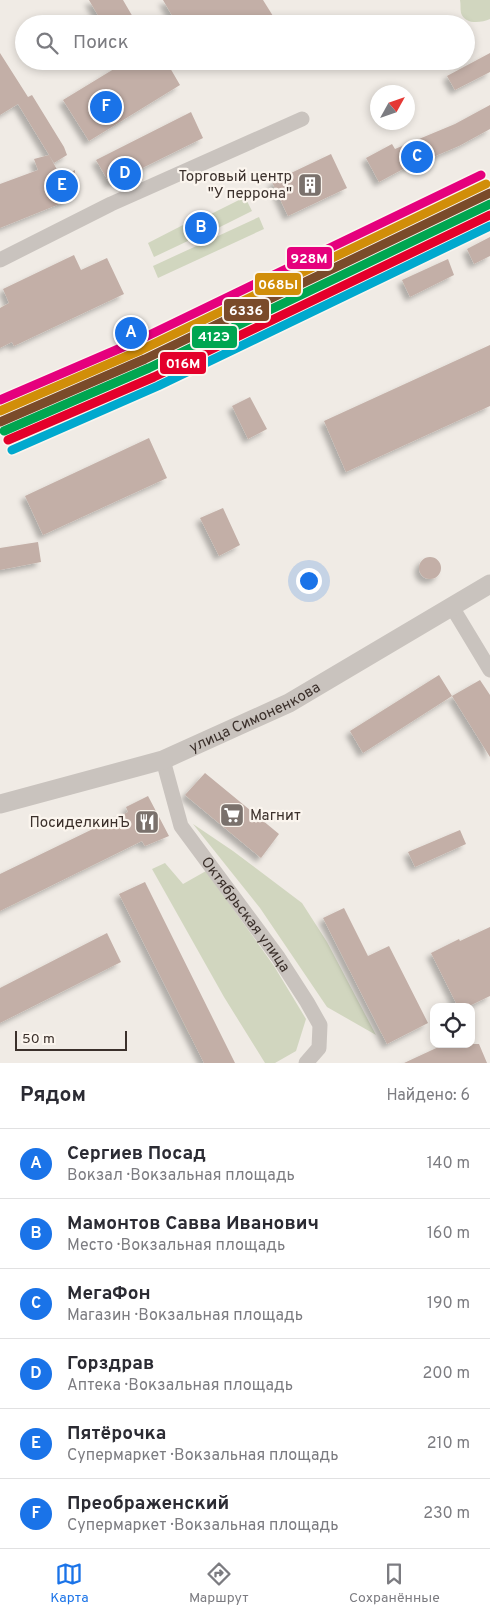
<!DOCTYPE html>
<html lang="ru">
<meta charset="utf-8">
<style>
:root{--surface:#fff;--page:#f2f2f3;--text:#2b2b33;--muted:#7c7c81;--line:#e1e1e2;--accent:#1a73e8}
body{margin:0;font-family:Overpass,sans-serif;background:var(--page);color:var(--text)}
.controls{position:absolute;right:15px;bottom:15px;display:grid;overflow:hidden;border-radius:10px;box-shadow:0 2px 8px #0003}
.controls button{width:45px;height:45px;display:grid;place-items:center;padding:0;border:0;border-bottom:1px solid var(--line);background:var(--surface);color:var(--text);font:25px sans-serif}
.compass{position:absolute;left:370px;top:85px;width:45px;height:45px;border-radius:50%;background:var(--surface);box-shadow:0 2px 8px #0003;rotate:50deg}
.scale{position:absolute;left:15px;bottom:12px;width:112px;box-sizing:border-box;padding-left:5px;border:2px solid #3b302b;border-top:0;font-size:14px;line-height:18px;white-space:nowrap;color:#3b302b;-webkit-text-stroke:4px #fbf5ee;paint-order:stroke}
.you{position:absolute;left:308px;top:580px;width:18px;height:18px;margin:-12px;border:4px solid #fff;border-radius:50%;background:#1a73e8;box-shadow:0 0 0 8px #1a73e833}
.badge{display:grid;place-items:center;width:32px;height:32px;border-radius:50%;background:var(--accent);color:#fff;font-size:16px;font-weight:700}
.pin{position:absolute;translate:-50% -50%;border:2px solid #fff;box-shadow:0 1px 5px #0006}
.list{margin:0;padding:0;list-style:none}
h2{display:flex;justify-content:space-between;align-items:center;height:65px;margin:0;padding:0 20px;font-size:21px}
h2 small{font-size:16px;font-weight:400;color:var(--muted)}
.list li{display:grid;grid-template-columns:32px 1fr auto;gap:15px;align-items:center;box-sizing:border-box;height:70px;padding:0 20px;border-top:1px solid var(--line)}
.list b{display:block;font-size:19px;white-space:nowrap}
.list p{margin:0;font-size:16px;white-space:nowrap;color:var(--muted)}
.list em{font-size:16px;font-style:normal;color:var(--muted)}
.icon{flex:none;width:28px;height:28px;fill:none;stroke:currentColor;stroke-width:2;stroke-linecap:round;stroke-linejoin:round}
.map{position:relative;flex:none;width:490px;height:1063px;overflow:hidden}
.search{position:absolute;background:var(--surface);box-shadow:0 2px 8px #0003;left:15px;right:15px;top:15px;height:55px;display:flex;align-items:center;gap:12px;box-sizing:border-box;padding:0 18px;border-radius:28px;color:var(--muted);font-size:19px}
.sheet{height:485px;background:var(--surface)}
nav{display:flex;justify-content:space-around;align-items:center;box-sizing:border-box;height:70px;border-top:1px solid var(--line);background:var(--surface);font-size:14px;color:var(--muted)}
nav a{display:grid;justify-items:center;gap:2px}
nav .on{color:var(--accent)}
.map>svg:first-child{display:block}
</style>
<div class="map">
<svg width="490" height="1063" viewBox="0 0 490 1063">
<defs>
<filter id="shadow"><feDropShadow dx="-4.5" dy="4.5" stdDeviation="2.5" flood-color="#0004"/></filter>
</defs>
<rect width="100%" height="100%" fill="#f0ebe5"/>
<path fill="#d1d6bf" d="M460,0H490V19C481,23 465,25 461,13C460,9 461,4 460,0Z
M245,197L252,211L216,229L209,215Z
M259,217L264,229L158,278L153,266Z
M183,225L190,240L154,257L148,243Z
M193,824L233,851L302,903L327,942L376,1035L327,1007L260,908Z
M165,863L183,884L206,871L274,966L306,1019L296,1051L275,1063H265L224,997L152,869Z"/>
<path fill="#c3afa7" filter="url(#shadow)" d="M89,0H123L137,24H103Z
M163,0H263L278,24H177Z
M0,53L28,97L32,95L64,147L67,155L54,163L18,104L0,115Z
M490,53V72L455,90L447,76Z
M127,61H166L180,85L89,141L63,100Z
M490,105V129L459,146L419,163L418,161L379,182L366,158L392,144L395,149L455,124Z
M191,112L203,138L110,184L96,160Z
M331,154L347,188L288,216L272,182Z
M49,155L61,177L75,170V186L68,198L62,203L0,228V184L38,170L34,159Z
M490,237V256L474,264L467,249Z
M74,255L81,270L107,258L124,294L14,346L12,342L0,348V308L9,303L3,289Z
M448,259L454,275L410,297L402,280Z
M490,345V406L346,472L324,421Z
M250,397L267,429L248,439L232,406Z
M149,438L167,478L43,535L25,496Z
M223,508L240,545L219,556L200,518Z
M38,542L41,562L0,570V548Z
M419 568a11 11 0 1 1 22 0a11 11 0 1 1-22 0Z
M439,675L452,696L363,753L350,731Z
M480,680L490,695V757L452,696Z
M205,773L279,834L261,858L185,795Z
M148,796L169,836L145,846L142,841L0,911V874L128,812L126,807Z
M460,830L466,844L415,867L408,852Z
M145,882L235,1063H204L119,894Z
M344,908L368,956L389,946L428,1023L387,1044L323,918Z
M490,927V996L467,1007H458L431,953L459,939L460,941Z
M107,933L121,962L0,1023V988Z
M445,1044H479L487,1063H404Z"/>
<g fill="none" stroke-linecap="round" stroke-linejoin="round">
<g stroke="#c9c3be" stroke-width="15">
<path d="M0,260L111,204L302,119"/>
<path d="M452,607L490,670"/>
<path id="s1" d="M163,760L181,826L278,957L307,1002L320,1025L319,1048L306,1063"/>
</g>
<path stroke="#c9c3be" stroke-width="19" id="s2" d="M0,804L163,760L289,703L490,584"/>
<defs>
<path id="rail-1" d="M0,422L145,359L490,193"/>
<path id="rail-2" d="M4,431L149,368L490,204"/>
<path id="rail-3" d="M0,411L141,350L486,184"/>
<path id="rail-4" d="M8,440L154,377L490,215"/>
<path id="rail-5" d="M0,400L137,341L481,175"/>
<path id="rail-6" d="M12,450L158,386L490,226"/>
</defs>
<use href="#rail-1" stroke="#fbf5ee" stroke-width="12"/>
<use href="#rail-2" stroke="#fbf5ee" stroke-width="12"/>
<use href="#rail-3" stroke="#fbf5ee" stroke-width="12"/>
<use href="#rail-4" stroke="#fbf5ee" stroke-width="12"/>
<use href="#rail-5" stroke="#fbf5ee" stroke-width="12"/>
<use href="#rail-6" stroke="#fbf5ee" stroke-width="12"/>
<use href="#rail-1" stroke="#7a4b2a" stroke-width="9"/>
<use href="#rail-2" stroke="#00a651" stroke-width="9"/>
<use href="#rail-3" stroke="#d18e09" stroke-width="9"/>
<use href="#rail-4" stroke="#e4002b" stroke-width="9"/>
<use href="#rail-5" stroke="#e5007d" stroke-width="9"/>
<use href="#rail-6" stroke="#00a9ce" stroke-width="9"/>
</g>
<defs>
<symbol id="building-square" viewBox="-11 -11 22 22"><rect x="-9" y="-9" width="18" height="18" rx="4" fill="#7a716c" stroke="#fbf5ee"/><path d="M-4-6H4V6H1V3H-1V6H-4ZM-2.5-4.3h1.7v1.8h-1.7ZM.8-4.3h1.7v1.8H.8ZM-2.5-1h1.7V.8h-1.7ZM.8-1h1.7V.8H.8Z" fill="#fff"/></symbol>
<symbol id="supermarket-square" viewBox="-11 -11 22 22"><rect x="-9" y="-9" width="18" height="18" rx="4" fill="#7a716c" stroke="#fbf5ee"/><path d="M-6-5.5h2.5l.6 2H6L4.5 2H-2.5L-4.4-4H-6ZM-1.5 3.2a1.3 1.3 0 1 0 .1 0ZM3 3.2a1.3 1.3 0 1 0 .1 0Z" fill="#fff"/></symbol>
<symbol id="restaurant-square" viewBox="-11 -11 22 22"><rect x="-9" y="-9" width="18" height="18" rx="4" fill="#7a716c" stroke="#fbf5ee"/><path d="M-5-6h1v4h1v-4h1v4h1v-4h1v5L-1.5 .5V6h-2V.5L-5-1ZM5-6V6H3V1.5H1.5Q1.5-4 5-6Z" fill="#fff"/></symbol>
</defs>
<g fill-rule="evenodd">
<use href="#building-square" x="296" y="171" width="28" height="28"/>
<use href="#supermarket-square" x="218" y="801" width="28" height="28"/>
<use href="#restaurant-square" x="133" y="808" width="28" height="28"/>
</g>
<g text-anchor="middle" stroke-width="4.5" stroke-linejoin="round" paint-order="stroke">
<g font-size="15" fill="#3b302b" stroke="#fbf5ee" text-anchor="end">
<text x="292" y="181">Торговый центр<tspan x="292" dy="17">"У перрона"</tspan></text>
<text x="250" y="820" text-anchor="start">Магнит</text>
<text x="130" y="827">ПосиделкинЪ</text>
</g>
<g font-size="15" fill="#3b302b" stroke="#fbf5ee">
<text dy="5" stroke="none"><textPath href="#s2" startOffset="270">улица Симоненкова</textPath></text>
<text dy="5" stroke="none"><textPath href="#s1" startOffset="178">Октябрьская улица</textPath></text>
</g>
</g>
<g stroke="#fbf5ee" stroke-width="2">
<rect x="286" y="246" width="47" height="24" rx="5" fill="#e5007d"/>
<rect x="254" y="272" width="48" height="24" rx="5" fill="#d18e09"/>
<rect x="223" y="298" width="47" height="24" rx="5" fill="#7a4b2a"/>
<rect x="191" y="325" width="47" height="24" rx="5" fill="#00a651"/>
<rect x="159" y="351" width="48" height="24" rx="5" fill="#e4002b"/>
</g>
<g font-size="14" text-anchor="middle" font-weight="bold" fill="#fff">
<text x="309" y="263">928М</text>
<text x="278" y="289">068Ы</text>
<text x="246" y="315">6336</text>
<text x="214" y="341">412Э</text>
<text x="183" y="368">016М</text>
</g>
</svg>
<div class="controls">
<button><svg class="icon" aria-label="locate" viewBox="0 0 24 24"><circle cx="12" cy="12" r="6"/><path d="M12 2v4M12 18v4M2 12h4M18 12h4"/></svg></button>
</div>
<svg class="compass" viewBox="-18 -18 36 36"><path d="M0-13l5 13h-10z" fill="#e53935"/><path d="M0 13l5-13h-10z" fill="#7c7c81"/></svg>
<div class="scale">50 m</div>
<div class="you"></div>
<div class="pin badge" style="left:131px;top:333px">A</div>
<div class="pin badge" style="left:201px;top:228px">B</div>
<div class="pin badge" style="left:417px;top:157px">C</div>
<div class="pin badge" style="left:125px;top:174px">D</div>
<div class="pin badge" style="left:62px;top:186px">E</div>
<div class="pin badge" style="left:106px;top:107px">F</div>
<div class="search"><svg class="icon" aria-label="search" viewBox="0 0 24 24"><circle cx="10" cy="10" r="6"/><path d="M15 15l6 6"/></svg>Поиск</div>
</div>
<section class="sheet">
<h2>Рядом<small>Найдено: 6</small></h2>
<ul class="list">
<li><span class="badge">A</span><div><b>Сергиев Посад</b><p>Вокзал · Вокзальная площадь</p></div><em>140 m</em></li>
<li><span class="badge">B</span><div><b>Мамонтов Савва Иванович</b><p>Место · Вокзальная площадь</p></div><em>160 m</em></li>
<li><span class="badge">C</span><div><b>МегаФон</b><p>Магазин · Вокзальная площадь</p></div><em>190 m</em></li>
<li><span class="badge">D</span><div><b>Горздрав</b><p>Аптека · Вокзальная площадь</p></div><em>200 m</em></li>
<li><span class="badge">E</span><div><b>Пятёрочка</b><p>Супермаркет · Вокзальная площадь</p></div><em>210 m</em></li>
<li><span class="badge">F</span><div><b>Преображенский</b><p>Супермаркет · Вокзальная площадь</p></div><em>230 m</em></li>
</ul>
</section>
<nav>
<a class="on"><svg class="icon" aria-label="map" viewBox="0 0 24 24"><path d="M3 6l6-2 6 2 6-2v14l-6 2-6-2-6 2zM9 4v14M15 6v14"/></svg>Карта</a>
<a><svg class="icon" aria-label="directions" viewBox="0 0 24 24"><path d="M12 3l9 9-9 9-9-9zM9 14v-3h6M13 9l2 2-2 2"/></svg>Маршрут</a>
<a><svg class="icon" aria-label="saved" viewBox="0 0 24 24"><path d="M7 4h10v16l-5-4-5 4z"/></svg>Сохранённые</a>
</nav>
